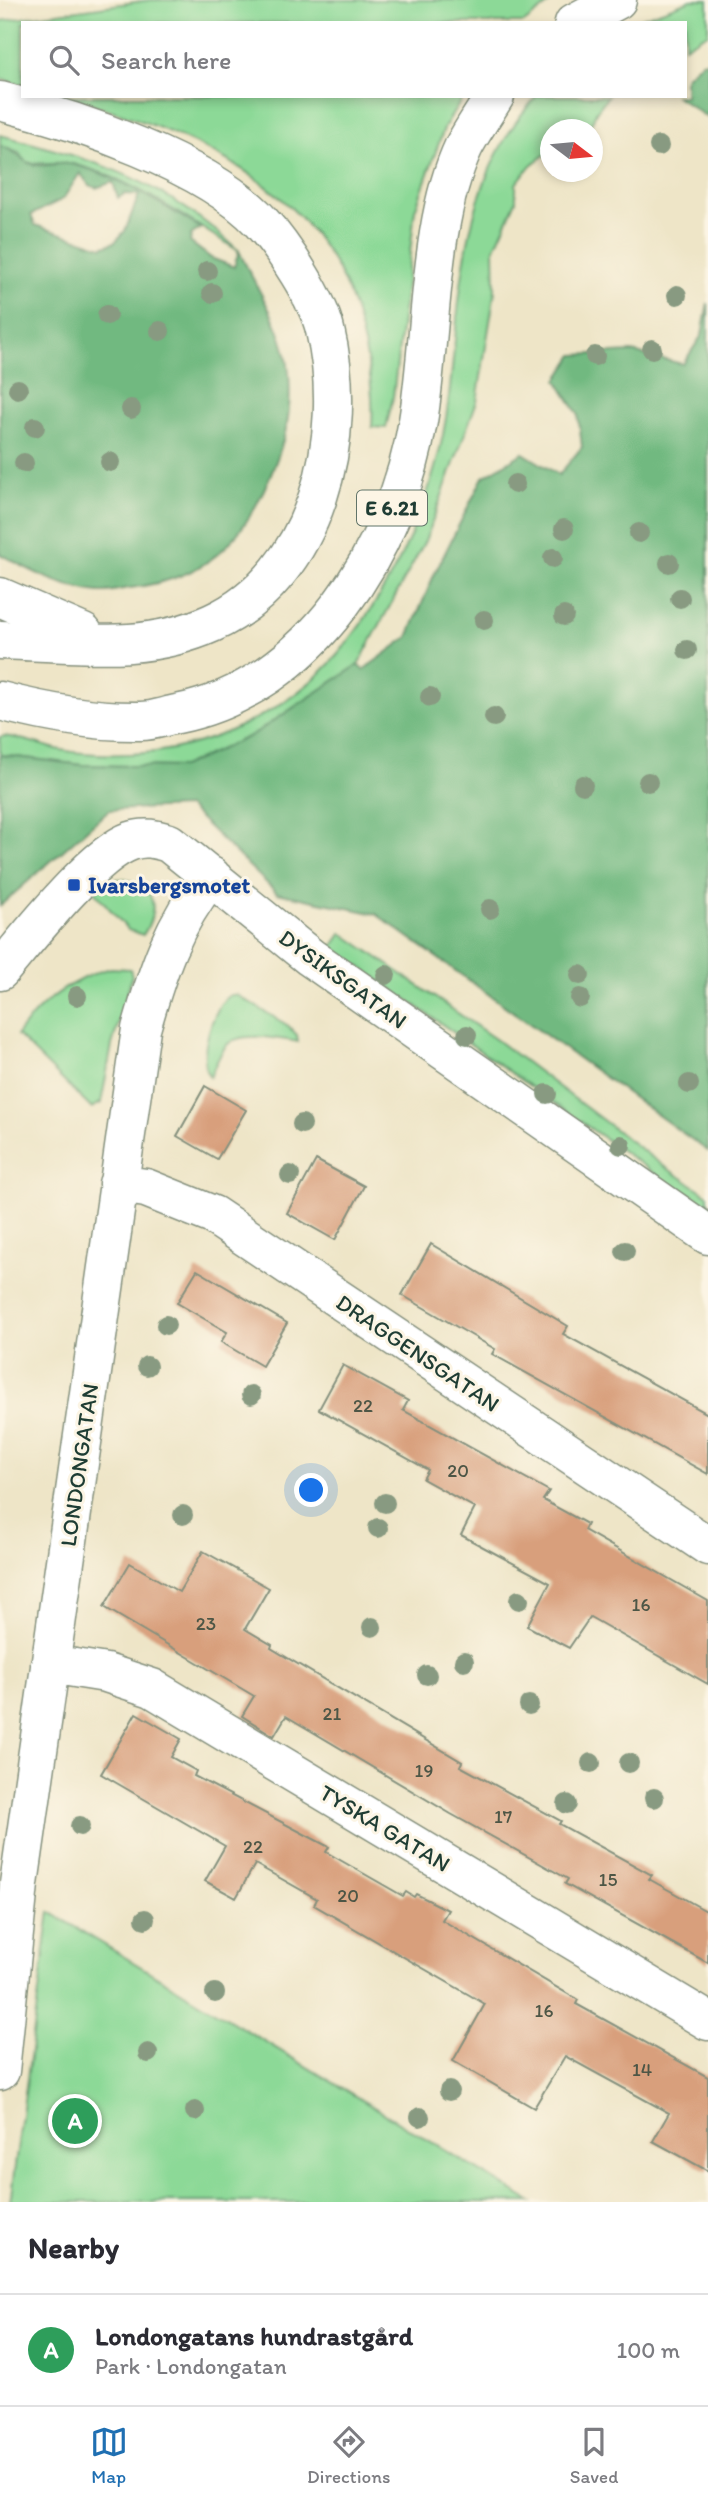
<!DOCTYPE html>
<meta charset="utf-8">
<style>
:root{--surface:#fff;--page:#f7f7f7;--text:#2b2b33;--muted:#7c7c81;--line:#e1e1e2;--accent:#1f6fb2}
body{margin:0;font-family:Itim,sans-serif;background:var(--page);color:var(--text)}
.compass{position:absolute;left:540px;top:119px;width:63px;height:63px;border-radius:50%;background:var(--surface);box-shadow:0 4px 10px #0003;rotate:106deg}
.you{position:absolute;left:312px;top:1491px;width:24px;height:24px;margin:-18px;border:5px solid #fff;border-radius:50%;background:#1a73e8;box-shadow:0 0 0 10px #1a73e833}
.badge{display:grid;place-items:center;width:46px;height:46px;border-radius:50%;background:var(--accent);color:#fff;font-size:23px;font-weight:700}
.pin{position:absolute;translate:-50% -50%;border:4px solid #fff;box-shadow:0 2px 7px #0006}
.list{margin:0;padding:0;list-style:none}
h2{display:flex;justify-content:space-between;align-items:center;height:91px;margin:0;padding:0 28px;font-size:30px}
h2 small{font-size:23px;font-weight:400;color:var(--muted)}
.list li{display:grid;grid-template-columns:46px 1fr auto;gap:21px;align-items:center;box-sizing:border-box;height:112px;padding:0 28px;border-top:2px solid var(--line)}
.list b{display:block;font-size:26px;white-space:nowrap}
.list p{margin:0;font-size:23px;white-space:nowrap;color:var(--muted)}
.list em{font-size:23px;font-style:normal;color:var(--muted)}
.icon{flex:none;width:38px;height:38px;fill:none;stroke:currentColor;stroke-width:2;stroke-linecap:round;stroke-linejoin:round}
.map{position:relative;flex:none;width:708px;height:2202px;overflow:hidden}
.search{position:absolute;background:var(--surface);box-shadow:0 4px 10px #0003;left:21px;right:21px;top:21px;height:77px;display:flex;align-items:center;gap:18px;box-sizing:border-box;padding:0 24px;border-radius:0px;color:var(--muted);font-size:26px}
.sheet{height:203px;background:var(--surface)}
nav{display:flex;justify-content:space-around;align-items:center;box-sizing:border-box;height:98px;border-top:2px solid var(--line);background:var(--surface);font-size:19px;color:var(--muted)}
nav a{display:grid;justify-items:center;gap:4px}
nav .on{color:var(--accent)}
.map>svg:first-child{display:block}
</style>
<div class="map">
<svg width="708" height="2202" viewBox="0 0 708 2202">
<rect width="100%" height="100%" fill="#fcf5e5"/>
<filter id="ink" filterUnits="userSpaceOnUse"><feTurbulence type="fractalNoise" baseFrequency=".0143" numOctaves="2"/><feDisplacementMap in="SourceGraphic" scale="14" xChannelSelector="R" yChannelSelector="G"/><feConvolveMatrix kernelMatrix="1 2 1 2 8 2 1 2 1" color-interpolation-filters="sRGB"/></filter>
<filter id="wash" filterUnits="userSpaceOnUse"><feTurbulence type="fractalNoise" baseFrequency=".00686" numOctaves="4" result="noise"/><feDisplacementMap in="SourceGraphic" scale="28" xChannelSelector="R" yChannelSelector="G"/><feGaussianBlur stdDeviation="1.57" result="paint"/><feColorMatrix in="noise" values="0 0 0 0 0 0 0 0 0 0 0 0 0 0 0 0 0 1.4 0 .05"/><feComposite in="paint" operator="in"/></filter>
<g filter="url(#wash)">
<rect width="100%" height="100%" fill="#eee5c7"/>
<path fill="#8cd997" stroke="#568b66" stroke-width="2" d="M150,0H554L524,23H23V85L0,79V21Z
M691,0H708V33L685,46V23H629Z
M66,96H464L445,126L415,210L393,397L386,428L372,427C374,393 369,364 361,332C327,186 195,135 66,96Z
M537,96H608L596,112L589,129L550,130V151L531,165L516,184V201L494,250L495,291L477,401L425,541L358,665L252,735L182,767L83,765L0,755V737L4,736C24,738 42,746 61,750C82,754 107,755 129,754C204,752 291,711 339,653C395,585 437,492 448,404C462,296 458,181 537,96Z
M0,135C96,159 166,182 239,251C187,220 133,178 73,164C58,160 41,166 25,162L19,153L0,146Z
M120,879C154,883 161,907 143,935L128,930L93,890L105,881Z
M342,933L498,1041L662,1165L708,1195V1211L332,947Z
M111,968L130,969L132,976L112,1045L101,1103L91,1108L17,1035C40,1002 73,978 111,968Z
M230,995H237L287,1025L297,1035L298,1042C280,1039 239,1030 226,1046C219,1054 215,1067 210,1077C196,1061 213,1005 230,995Z
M50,1912L531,2202H10Z"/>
<path fill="#71b980" stroke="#487b5a" stroke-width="2" fill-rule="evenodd" d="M708,61V118L676,96H685V77L702,62Z
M0,146C17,151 16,156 27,162C41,170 60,160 75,165C121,177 160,204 201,228L191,235L190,242L211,258L234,267L239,251C257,290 286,330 289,373C292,414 286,439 270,476C242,544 205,579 130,588C120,589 108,593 99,592C64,589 29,570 0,554ZM80,173L89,185L96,188L113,182L118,198L125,194L139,195L125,231L115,242L102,247L35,225L31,215L63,199Z
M708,303V1151L376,914L277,893L188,807L109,810L0,906V755L83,765L182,767L252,735L358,665L363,670L408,637L434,575L483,477L523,453L559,475L582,447L578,414L557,380L574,355L632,352L683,364L702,335Z"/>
<g id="blocks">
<path fill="#d89f7b" d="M205,1086L246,1110L217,1159L177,1136Z
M316,1160L364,1186L335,1240L287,1213Z
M431,1244L568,1326L563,1334L708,1414V1474L492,1354L495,1349L402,1295Z
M197,1270L287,1323L262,1366L221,1342L227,1332L177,1303Z
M343,1365L408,1401L403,1410L549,1491L543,1500L587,1524L584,1530L708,1601V1684L590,1617L569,1648L527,1626L550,1583L461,1535L475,1508L423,1479L428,1470L319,1409Z
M203,1551L269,1588L245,1629L272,1645L271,1648L462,1762L460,1766L561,1821L559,1824L652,1875L649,1879L708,1912V1963L565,1884L568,1879L451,1814L286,1716L274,1736L242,1716L254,1696L104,1607L130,1563L179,1592Z
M136,1713L181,1739L171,1757L196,1771L194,1776L329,1847L326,1852L403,1896L406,1892L414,1897L416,1894L448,1910L442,1920L578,2000L576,2004L708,2077V2171L653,2141L669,2113L565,2056L534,2108L453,2061L485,2004L314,1905L317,1899L255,1864L236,1898L205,1881L225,1846L101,1774Z"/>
</g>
</g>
<g filter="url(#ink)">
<use href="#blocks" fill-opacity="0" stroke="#86917e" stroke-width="2"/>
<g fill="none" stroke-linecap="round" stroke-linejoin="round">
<defs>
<path id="minor" d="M0,640L25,641
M0,971C28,938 93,854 131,841C145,836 156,839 169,843L310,957L708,1235
M118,1184L146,1188L213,1215L708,1546
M50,1664L106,1673L152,1688L708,2021
M0,2071L19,1884L141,1029C158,969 172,926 211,876"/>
<path id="highway" d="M574,23L617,0
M0,101C76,120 208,164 261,222C283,246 318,299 325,330C350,435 318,575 212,623C150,651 90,644 25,641
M0,597L83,633
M0,701C46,713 93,722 141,721C153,721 166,716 177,714C311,687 397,549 418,421C432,338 428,221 464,146C473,129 485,112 495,96"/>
</defs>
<use href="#minor" stroke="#86917e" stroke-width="41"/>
<use href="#highway" stroke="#86917e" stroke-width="41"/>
<use href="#minor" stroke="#fff" stroke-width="38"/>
<use href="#highway" stroke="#fff" stroke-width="38"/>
</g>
<g fill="#889a81">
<circle cx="659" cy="146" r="10"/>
<circle cx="207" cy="271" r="10"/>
<circle cx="212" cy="293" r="10"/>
<circle cx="677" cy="295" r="10"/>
<circle cx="107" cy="315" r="10"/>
<circle cx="160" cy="331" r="10"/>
<circle cx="652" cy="349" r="10"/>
<circle cx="595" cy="356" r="10"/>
<circle cx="18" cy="389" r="10"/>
<circle cx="131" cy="409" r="10"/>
<circle cx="35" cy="427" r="10"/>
<circle cx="110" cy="462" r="10"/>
<circle cx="24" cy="463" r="10"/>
<circle cx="515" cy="484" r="10"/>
<circle cx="564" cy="529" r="10"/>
<circle cx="639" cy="533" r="10"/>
<circle cx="553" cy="558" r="10"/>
<circle cx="669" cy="563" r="10"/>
<circle cx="680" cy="598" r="10"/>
<circle cx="564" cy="616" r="10"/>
<circle cx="484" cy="620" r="10"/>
<circle cx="687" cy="650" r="10"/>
<circle cx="430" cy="697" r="10"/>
<circle cx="494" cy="717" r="10"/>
<circle cx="648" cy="782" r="10"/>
<circle cx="583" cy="785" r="10"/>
<circle cx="490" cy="909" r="10"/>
<circle cx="386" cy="975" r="10"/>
<circle cx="580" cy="975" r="10"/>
<circle cx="77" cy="996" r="10"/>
<circle cx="580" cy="998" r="10"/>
<circle cx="467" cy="1035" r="10"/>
<circle cx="689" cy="1084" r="10"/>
<circle cx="547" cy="1094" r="10"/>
<circle cx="302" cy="1124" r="10"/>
<circle cx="621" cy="1145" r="10"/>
<circle cx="290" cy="1175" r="10"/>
<circle cx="625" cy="1251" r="10"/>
<circle cx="166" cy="1325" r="10"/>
<circle cx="147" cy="1366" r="10"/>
<circle cx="251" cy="1395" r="10"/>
<circle cx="385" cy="1503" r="10"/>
<circle cx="183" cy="1515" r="10"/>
<circle cx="378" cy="1528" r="10"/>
<circle cx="519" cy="1600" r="10"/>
<circle cx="372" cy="1627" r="10"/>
<circle cx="464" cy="1661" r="10"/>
<circle cx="427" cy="1675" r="10"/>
<circle cx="529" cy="1705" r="10"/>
<circle cx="591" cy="1763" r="10"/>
<circle cx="629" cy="1763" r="10"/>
<circle cx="654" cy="1798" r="10"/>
<circle cx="567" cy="1804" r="10"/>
<circle cx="80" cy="1826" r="10"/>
<circle cx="145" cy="1919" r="10"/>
<circle cx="215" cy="1993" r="10"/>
<circle cx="148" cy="2053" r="10"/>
<circle cx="449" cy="2091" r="10"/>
<circle cx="195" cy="2111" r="10"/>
<circle cx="420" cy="2117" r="10"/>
</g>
</g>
<rect fill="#1a4fb4" stroke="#fcf5e5" stroke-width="2.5" x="67" y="878" width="14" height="14" rx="3.5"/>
<g text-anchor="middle" stroke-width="6" stroke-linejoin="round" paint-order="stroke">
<g font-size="19" fill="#4d5646">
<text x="363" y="1412">22</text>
<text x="458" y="1477">20</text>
<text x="641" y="1611">16</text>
<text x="206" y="1630">23</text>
<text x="332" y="1720">21</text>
<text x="424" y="1777">19</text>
<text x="503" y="1823">17</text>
<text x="253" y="1853">22</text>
<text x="608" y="1886">15</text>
<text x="348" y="1902">20</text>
<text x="544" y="2017">16</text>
<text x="642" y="2076">14</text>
</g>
<rect fill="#fcf5e5" stroke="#617469" stroke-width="2" x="357" y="490.5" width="70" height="35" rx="5"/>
<g font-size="21" font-weight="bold" fill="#1f3d34">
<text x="392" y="515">E 6.21</text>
</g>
<g font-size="23" font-weight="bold" fill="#164399" stroke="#fcf5e5" text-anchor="start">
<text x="88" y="893">Ivarsbergsmotet</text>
</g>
<g font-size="23" fill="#1f3d34" stroke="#fcf5e5">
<text transform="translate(343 979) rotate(36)" y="8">DYSIKSGATAN</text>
<text transform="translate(418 1353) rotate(34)" y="8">DRAGGENSGATAN</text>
<text transform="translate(79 1465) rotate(-82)" y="8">LONDONGATAN</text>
<text transform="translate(385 1828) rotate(31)" y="8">TYSKA GATAN</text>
</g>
</g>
</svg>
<svg class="compass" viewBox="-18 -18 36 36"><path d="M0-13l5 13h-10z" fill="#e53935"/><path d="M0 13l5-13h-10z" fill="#7c7c81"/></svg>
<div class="you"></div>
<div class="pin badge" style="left:75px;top:2121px;background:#2e9e5b">A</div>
<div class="search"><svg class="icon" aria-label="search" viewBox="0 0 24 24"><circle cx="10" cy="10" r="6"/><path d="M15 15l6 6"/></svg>Search here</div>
</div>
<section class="sheet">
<h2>Nearby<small></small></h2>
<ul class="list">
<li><span class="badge" style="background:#2e9e5b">A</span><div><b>Londongatans hundrastgård</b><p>Park · Londongatan</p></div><em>100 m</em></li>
</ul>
</section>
<nav>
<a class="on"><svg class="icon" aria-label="map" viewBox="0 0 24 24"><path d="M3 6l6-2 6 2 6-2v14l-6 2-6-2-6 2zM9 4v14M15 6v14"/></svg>Map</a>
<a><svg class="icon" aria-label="directions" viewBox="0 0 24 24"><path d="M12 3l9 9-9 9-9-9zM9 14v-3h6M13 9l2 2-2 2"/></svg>Directions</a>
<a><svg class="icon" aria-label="saved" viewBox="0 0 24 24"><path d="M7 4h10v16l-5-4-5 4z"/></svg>Saved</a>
</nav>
